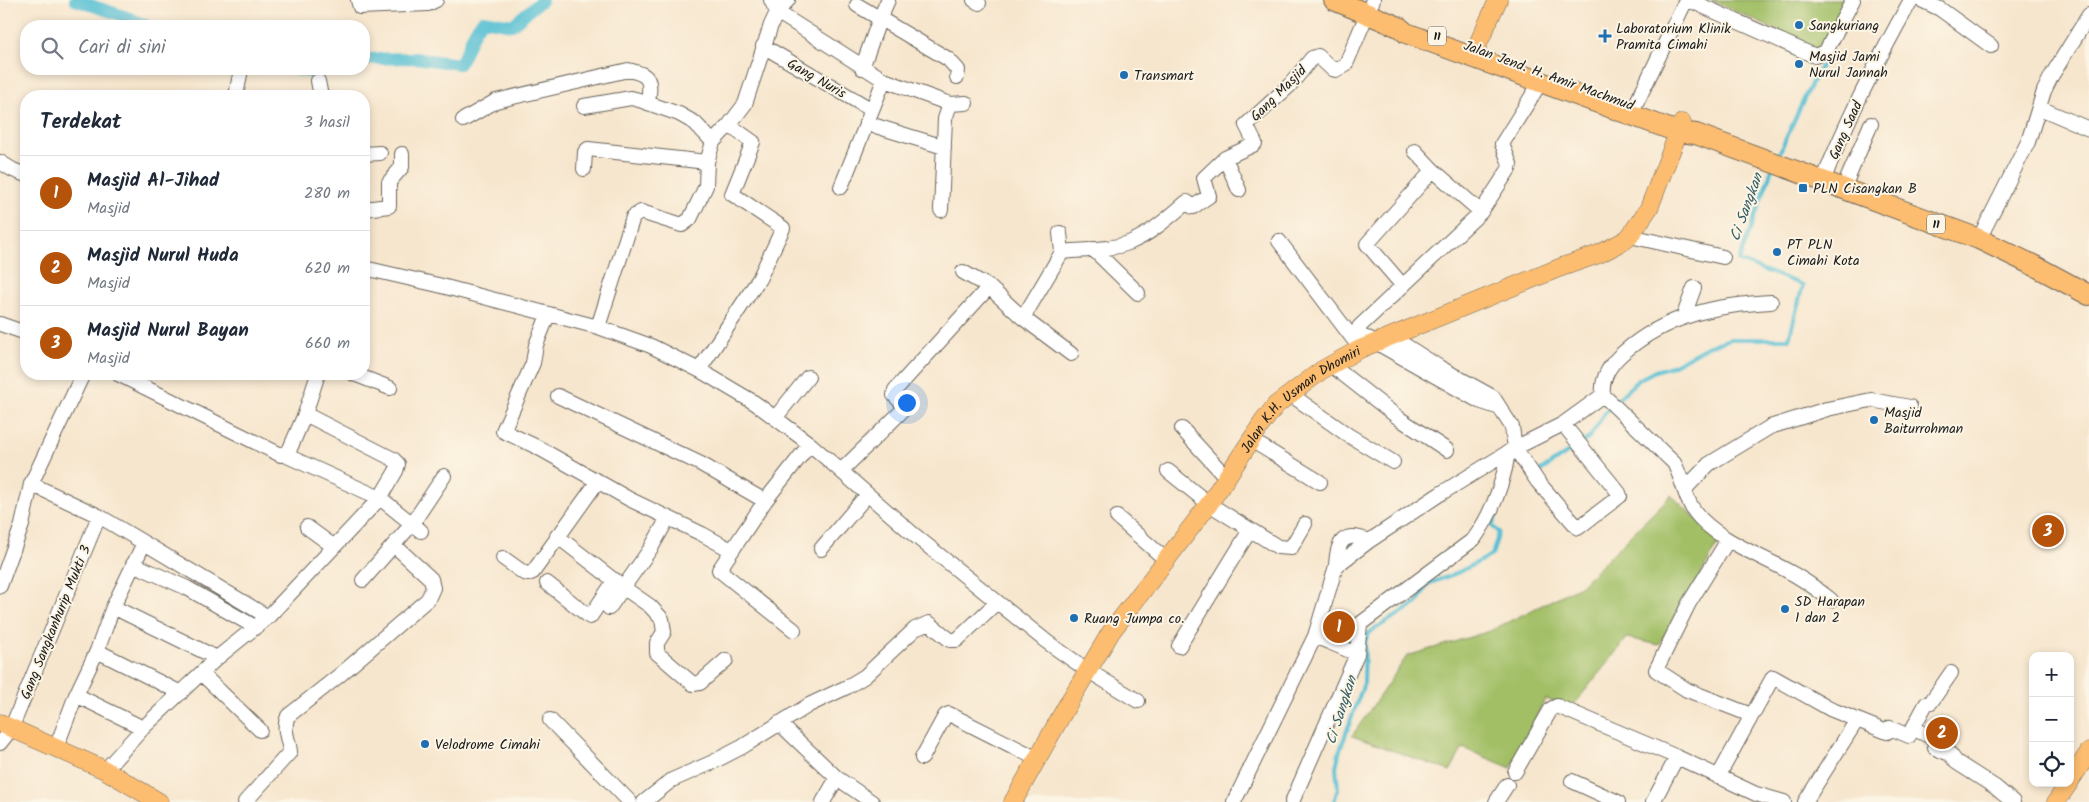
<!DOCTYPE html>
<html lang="id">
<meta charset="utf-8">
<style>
:root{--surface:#fff;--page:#f6f6f7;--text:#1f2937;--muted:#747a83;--line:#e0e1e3;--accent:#b45309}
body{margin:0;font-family:Kalam,sans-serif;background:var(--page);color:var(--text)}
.controls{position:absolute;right:15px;bottom:15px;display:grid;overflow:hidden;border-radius:10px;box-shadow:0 2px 8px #0003}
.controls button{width:45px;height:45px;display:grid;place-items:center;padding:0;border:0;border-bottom:1px solid var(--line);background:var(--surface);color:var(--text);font:25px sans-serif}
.you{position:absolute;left:906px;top:402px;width:18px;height:18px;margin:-12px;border:4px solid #fff;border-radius:50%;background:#1a73e8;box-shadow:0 0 0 8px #1a73e833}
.badge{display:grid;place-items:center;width:32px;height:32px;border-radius:50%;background:var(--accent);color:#fff;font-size:16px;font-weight:700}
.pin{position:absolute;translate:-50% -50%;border:2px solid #fff;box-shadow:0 1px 5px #0006}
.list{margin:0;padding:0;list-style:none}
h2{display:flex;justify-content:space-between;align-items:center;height:65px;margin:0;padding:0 20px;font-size:21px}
h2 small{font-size:16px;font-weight:400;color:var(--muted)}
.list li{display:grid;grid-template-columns:32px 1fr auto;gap:15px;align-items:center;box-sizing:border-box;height:75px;padding:0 20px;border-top:1px solid var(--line)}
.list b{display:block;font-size:19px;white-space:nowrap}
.list p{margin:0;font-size:16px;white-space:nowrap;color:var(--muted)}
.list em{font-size:16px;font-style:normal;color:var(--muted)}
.icon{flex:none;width:28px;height:28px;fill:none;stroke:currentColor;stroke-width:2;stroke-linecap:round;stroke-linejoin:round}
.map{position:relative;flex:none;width:2089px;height:802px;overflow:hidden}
.search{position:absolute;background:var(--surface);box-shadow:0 2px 8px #0003;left:20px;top:20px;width:350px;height:55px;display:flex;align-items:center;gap:12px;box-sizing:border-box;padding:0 18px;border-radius:20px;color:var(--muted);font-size:19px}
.panel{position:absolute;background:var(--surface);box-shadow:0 2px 8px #0003;left:20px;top:90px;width:350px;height:290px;border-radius:20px}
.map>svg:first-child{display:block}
</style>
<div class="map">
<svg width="2089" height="802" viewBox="0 0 2089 802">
<rect width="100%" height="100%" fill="#fcf5e5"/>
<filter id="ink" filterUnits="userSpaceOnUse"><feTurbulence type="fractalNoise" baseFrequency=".02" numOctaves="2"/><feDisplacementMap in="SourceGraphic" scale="10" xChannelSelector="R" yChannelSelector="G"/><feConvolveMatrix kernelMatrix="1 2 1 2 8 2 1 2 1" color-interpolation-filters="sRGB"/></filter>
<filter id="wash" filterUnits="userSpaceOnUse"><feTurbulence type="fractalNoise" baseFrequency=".0096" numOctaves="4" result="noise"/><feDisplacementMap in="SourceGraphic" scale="20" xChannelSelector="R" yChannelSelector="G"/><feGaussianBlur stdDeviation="1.12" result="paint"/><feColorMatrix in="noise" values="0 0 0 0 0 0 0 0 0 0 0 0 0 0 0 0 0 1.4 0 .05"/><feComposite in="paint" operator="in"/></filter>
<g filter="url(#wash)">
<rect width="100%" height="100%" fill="#f7e6ce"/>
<path fill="#a2bf66" stroke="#5f6e41" d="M1711,0H1847L1819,50Z
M1671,495L1720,541L1659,645L1627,638L1572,707L1545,699L1511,768L1463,748L1450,771L1352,736L1407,656L1490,631L1580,586Z"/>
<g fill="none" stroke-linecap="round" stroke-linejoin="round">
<path stroke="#57c0d4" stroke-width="4" d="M1777,158L1810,86L1826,57
M1539,472L1589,438L1607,410L1620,397L1638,380L1655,371L1672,366L1707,347L1730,339H1789L1803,285L1739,261L1772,169
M1334,802L1338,788L1336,768L1339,753L1364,683L1365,643L1368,633L1417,603L1428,584L1457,573L1492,555L1499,532L1492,526L1497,513"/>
<path stroke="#57c0d4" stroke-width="12" d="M75,0L130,18L147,26
M364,59L415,58L459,64C469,50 470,33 483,20L512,25L542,0
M294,69L312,73L327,69"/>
</g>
</g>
<g filter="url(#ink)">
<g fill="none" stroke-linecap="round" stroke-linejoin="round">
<defs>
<path id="minor" d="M358,0L360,7L428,4L436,0
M771,0L777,12L884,80L950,104L966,103
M974,0L979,3
M1689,0L1815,56L1826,51L1853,0
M1921,0L1940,9L1991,46
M857,5L948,59L958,70L957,77
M763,46L872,110
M862,68L880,18L888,0
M318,81L321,96
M236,96L241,69
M584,106L631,98L639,100L679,114L695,123L713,142
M1635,106L1686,0
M2040,108L2089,129
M463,120L496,101L628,70C651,75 651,80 648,103
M866,123L944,147
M1415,151L1433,170
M364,154L380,153
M1225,158L1239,190
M0,162L13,170L26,175
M584,169L585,152L588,149L707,162
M1823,181C1847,118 1878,59 1911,0
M841,187L884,80
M1843,189L1871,124
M364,209L389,206V182L402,167V154
M941,210L945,119L950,104
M1630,236L1723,257
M1979,239L2028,142L2044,91L2052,75L2089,15
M1279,241L1360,348
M1093,249L1138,293
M1062,252C1082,250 1112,250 1131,242C1152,233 1170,216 1187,202L1193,207L1209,196L1204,178L1225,158L1253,145L1255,143L1246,125L1290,85L1312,58L1318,56L1332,69L1336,70L1346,64L1373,0
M364,268L438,285L598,327L651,346L701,371L755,403L810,444L913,534L1047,642L1087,670L1138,701
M963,272L989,287L1023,318L1071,354
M1403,286L1367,244L1433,170L1481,212
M1771,302C1716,305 1667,315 1624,352C1611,363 1601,378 1603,395L1674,463C1683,479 1684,498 1695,512C1714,538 1759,555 1786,570C1802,578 1817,589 1831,600
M548,315L536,345L533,363L503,431L537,447L629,499L702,534L731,550
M1023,318L1062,252L1060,233
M1683,318L1694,288
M0,324L26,333
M598,327L633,217L641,212L682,225L690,219L706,186L707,162L713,142L729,125L745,104L771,25L777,12L788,0
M1392,337L1439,367L1493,397L1512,427L1515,448L1538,482L1578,528L1620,496L1619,493L1563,424
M1330,364L1400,419L1447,450
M699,370L759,279L783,228L732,194L753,142L729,125
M118,374L281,455L289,451L305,414L318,374
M354,374L390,388
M1290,394L1348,435L1393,462
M558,396L701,464L765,501
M1500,408L1479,401L1370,339L1363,337L1359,333V327L1481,212L1509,169L1510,164L1502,144L1540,83
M775,418L808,377
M1182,429L1227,478
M1251,440L1320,482
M285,455L380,498L421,531
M841,471L904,409L905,406L894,395L895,390L989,287
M1168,471L1209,504L1278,547L1291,548L1305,524
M31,484L99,516L268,617
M1685,489L1709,464L1770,427L1827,409L1871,400L1910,407
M1117,517L1165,559
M307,527L333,546
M557,536L624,588L650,606L662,619L664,632L657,643V653L693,684L700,683L726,660
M1728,540L1689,603L1656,670L1687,690L1751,715
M821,549L867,495
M503,558L524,573L528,574L533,572L598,481
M133,564L187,588L255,627
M1336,566C1337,542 1343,530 1369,541
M363,580L412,524L444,476
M547,583L590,617L615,580
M0,586L22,525L31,484L83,374
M113,607L217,658
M609,608L651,548L668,518
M794,630L719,570L765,501L810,444
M1315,636L1357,654
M1179,646L1250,530
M97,651L181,693
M202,674L260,730
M76,695L143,728
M550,720L630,802
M779,723L837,778L872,802
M1913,728L1926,704L1931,702L1951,673
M0,743L11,729L99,516
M56,748L76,695L97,651L113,607L144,543
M922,758L945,716L949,714L1036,758
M105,770L143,728L217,658L268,617L380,498L396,471L398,464L393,459L305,414
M1515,772L1551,709L1557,706L1677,757L1756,794L1784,802
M1718,777L1773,677L1830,709L1887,732L1890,728L1909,736L1913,728L1938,741L1935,748L1950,754L1956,762L1995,787L2013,802
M1572,781L1618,802
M245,802L290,752C289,739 282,730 288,716L341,674L428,599L433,588L431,579L394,545
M644,802L672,780L711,763L742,747L809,705L847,687L865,676L915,629L929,623L950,640H957L996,603
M823,802L837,778
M1234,802L1315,636L1336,566L1369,541L1440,494L1515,448L1563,424L1603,395
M1292,802L1357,654L1360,624L1474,539C1493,512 1503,485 1508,453
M1496,802L1507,785
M1653,802L1677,757
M1805,802L1857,720"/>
<g id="major">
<path d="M1472,57L1498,0"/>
<path d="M0,723L105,770L159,802"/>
<path d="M2070,781L2089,752"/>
<path id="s1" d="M1013,802L1069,702L1111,632L1209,504L1263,422L1276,405L1322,370L1360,349L1559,268L1599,254L1624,241L1630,236L1649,208L1682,123"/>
<path d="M2056,802L2069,783"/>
</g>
<path id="highway" d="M1334,0L1399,27L1406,33L1678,132L1696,134L1979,239L2037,267L2089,295"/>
</defs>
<use href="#minor" stroke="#69635a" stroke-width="16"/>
<use href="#major" stroke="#69635a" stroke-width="19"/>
<use href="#highway" stroke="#69635a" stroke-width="22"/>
<use href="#minor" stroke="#fff" stroke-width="14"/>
<use href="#major" stroke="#fcbd6f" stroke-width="18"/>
<use href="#highway" stroke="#fcbd6f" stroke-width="20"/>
</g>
</g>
<g fill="#1f6fb2" stroke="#fcf5e5" stroke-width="2">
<circle cx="1799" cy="25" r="5"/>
<path d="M1602.5 28.5h5v5h5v5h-5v5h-5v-5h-5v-5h5z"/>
<circle cx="1799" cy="64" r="5"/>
<circle cx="1124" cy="75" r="5"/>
<rect x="1798" y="183" width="10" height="10" rx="2.5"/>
<circle cx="1777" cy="252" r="5"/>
<circle cx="1874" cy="420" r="5"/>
<circle cx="1785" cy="609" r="5"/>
<circle cx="1074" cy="618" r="5"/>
<circle cx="425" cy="744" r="5"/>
</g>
<g text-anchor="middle" stroke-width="4" stroke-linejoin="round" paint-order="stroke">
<g fill="#fcf5e5" stroke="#5f5d58" stroke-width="1">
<rect x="1428" y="26.5" width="18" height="19" rx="4"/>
<rect x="1927" y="214.5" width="18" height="19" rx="4"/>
</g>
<g font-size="12" font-weight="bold" fill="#1c1c1c">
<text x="1437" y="40">11</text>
<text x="1936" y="228">11</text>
</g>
<g font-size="14" fill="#1c1c1c" stroke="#fcf5e5" text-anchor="start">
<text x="1809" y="30">Sangkuriang</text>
<text x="1616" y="33">Laboratorium Klinik<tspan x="1616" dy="16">Pramita Cimahi</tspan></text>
<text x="1809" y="61">Masjid Jami<tspan x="1809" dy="16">Nurul Jannah</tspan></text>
<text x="1134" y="80">Transmart</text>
<text x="1813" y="193">PLN Cisangkan B</text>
<text x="1787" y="249">PT PLN<tspan x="1787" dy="16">Cimahi Kota</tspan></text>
<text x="1884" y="417">Masjid<tspan x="1884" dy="16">Baiturrohman</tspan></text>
<text x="1795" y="606">SD Harapan<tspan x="1795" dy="16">1 dan 2</tspan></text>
<text x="1084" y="623">Ruang Jumpa co.</text>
<text x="435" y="749">Velodrome Cimahi</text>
</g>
<g font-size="14" fill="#1c1c1c" stroke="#fcf5e5">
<text transform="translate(1549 75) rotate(20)" y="5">Jalan Jend. H. Amir Machmud</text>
<text transform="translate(817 78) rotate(30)" y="5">Gang Nuris</text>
<text transform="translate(1278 93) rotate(-45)" y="5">Gang Masjid</text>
<text transform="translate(1845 130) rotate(-66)" y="5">Gang Saad</text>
<text dy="5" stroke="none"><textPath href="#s1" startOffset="499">Jalan K.H. Usman Dhomiri</textPath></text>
<text transform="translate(55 622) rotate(-68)" y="5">Gang Sangkanhurip Mukti 3</text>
</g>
<g font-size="15" font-style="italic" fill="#345e66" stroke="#fcf5e5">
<text transform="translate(1746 207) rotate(-70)" y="5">Ci Sangkan</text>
<text transform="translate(1341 710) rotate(-72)" y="5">Ci Sangkan</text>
</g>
</g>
</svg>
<div class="controls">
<button>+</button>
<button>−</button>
<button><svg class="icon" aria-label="locate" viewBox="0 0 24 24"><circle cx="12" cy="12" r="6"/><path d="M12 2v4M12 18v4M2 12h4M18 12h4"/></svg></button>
</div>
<div class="you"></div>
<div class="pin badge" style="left:1339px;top:627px">1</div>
<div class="pin badge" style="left:1942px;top:733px">2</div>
<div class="pin badge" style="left:2048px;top:531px">3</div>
<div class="search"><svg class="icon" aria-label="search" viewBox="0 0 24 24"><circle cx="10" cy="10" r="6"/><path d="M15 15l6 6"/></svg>Cari di sini</div>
<section class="panel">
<h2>Terdekat<small>3 hasil</small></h2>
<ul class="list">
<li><span class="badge">1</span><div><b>Masjid Al-Jihad</b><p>Masjid</p></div><em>280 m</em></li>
<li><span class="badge">2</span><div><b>Masjid Nurul Huda</b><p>Masjid</p></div><em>620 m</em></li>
<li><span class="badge">3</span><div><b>Masjid Nurul Bayan</b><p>Masjid</p></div><em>660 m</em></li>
</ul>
</section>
</div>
